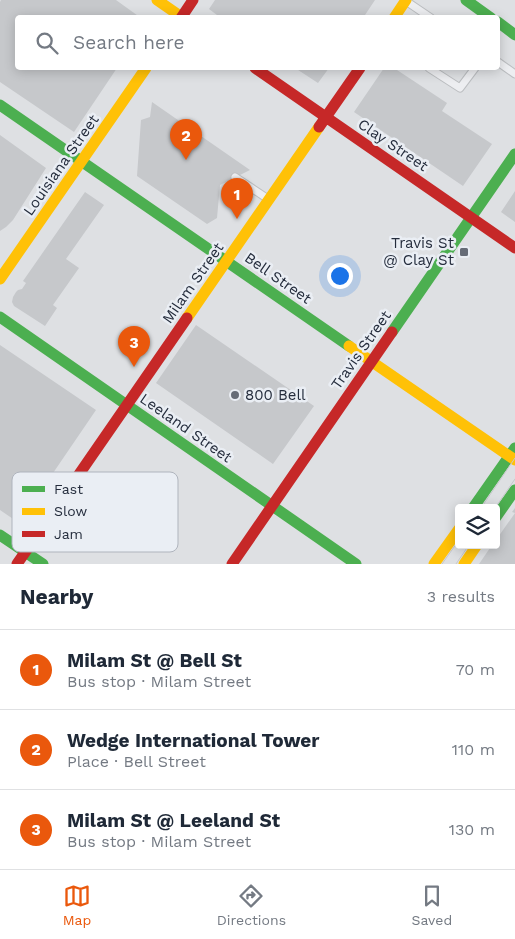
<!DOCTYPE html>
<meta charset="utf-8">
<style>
:root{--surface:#fff;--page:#f2f2f3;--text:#1f2937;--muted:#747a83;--line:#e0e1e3;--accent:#ea580c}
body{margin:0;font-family:"Work Sans",sans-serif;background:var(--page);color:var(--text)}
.controls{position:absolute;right:15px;bottom:15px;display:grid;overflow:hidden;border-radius:5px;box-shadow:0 2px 12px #0003}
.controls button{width:45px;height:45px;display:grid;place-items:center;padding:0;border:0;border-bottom:1px solid var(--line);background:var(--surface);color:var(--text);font:25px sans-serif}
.you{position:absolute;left:339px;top:275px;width:18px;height:18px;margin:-12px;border:4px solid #fff;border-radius:50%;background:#1a73e8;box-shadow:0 0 0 8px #1a73e833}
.badge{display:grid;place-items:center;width:32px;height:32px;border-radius:50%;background:var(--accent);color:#fff;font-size:16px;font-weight:700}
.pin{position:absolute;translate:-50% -41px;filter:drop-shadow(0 1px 2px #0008)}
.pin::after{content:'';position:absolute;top:26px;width:18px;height:15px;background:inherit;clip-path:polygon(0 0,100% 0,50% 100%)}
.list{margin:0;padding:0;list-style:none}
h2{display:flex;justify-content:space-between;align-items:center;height:65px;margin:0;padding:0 20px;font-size:21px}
h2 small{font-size:16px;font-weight:400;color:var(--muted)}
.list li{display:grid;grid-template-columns:32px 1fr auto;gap:15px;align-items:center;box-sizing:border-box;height:80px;padding:0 20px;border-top:1px solid var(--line)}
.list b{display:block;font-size:19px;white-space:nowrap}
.list p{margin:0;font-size:16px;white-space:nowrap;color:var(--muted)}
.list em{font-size:16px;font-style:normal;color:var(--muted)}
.icon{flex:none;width:28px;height:28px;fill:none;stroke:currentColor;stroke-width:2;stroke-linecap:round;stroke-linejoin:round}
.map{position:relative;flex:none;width:515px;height:564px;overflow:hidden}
.search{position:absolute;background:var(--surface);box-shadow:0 2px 12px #0003;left:15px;right:15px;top:15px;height:55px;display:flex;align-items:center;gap:12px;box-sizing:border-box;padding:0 18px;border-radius:5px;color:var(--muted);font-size:19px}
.sheet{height:305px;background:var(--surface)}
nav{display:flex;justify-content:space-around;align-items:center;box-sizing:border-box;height:70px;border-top:1px solid var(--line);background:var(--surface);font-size:14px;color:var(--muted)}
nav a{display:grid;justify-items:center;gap:2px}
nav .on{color:var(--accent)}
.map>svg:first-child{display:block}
</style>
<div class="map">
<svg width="515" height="564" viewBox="0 0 515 564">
<rect width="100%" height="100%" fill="#dee0e3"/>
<path fill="#c6c8cb" d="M1,0H116L141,18H18V68H117L74,132L0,82V2Z
M215,0H375L363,18H221L209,9Z
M295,68H329L318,83Z
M384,68H394L447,103L442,111L492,144L463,186L354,112Z
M152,102L250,170L220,185L217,218L207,224L137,176L141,120L150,117Z
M0,135L46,168L13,220L6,227L0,231Z
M515,191V222L501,212Z
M85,192L104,205L66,259L79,268L53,305L57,308L45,326L14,306L12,302L13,297L16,292L18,290L22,289L26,283L23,281Z
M196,325L314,406L273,464L156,383Z
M0,345L96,410L19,523L0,510Z
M515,508V564H479L492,545H496V540L515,513L512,512Z"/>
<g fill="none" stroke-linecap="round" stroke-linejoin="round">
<defs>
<path id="lane" d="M406,1L431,18
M498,62L515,74
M429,68L460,88L475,68
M235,177L268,199"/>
</defs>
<use href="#lane" stroke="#bcbec1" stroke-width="9"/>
<use href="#lane" stroke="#edeef1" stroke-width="7"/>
<path stroke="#4caf50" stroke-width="11" d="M466,0L491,18
M498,22L515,35
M0,105L349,346
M0,317L356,564
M392,332L515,154
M473,508L515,448
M496,517L515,490
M0,535L43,564"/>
<path stroke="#ffc107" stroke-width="11" d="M157,0L183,18
M394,18L406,0
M0,279L146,68
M187,318L319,127
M349,346L515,460
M434,564L459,529
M464,564L477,545"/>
<path stroke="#c62828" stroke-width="11" d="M181,18L193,0
M255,68L515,248
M319,127L360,68
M17,564L187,318
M232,564L392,332"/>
<path stroke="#c6c8cc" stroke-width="1" d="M481,508L515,458
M495,508L515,479
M442,564L459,540
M456,564L469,545"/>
</g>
<g fill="#666c77" stroke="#eaeef4" stroke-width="2">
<rect x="459" y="247" width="10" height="10" rx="2.5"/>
<circle cx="235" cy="395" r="5"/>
</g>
<g text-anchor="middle" stroke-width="5" stroke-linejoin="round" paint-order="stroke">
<g font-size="15" fill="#252d3d" stroke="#eaeef4">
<text transform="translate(393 145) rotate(34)" y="5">Clay Street</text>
<text transform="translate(61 165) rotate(-55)" y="5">Louisiana Street</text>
<text transform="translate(278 278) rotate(35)" y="5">Bell Street</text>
<text transform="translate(193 283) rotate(-55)" y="5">Milam Street</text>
<text transform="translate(361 350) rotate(-55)" y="5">Travis Street</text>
<text transform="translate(186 428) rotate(35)" y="5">Leeland Street</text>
</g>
<g font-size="15" fill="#252d3d" stroke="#eaeef4" text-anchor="end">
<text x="454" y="248">Travis St<tspan x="454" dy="17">@ Clay St</tspan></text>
<text x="245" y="400" text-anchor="start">800 Bell</text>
</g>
</g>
<rect x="12" y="472" width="166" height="80" rx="8" fill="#eaeef4" stroke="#afb4bd" stroke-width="1"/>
<rect x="22" y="486" width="23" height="6" fill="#4caf50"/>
<rect x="22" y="508" width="23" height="7" fill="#ffc107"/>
<rect x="22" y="531" width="23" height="6" fill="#c62828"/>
<g font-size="14" fill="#252d3d">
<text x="54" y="494">Fast</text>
<text x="54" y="516">Slow</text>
<text x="54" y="539">Jam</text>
</g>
</svg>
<div class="controls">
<button><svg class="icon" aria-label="layers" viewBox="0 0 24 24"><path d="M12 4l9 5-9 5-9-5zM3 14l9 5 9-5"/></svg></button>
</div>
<div class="you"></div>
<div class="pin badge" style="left:237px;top:219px">1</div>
<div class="pin badge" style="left:186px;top:160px">2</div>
<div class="pin badge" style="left:134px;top:367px">3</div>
<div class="search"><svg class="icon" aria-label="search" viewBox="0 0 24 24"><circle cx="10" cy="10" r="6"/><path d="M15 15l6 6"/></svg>Search here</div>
</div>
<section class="sheet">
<h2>Nearby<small>3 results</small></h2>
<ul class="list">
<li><span class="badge">1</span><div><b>Milam St @ Bell St</b><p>Bus stop · Milam Street</p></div><em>70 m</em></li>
<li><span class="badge">2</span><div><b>Wedge International Tower</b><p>Place · Bell Street</p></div><em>110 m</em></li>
<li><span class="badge">3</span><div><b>Milam St @ Leeland St</b><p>Bus stop · Milam Street</p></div><em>130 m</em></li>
</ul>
</section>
<nav>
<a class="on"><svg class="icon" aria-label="map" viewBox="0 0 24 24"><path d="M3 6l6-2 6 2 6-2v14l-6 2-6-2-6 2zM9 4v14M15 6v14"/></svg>Map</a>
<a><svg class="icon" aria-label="directions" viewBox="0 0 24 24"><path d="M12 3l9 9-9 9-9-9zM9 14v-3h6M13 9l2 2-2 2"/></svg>Directions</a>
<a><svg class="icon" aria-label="saved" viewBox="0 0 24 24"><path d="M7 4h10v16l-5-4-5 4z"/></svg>Saved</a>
</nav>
